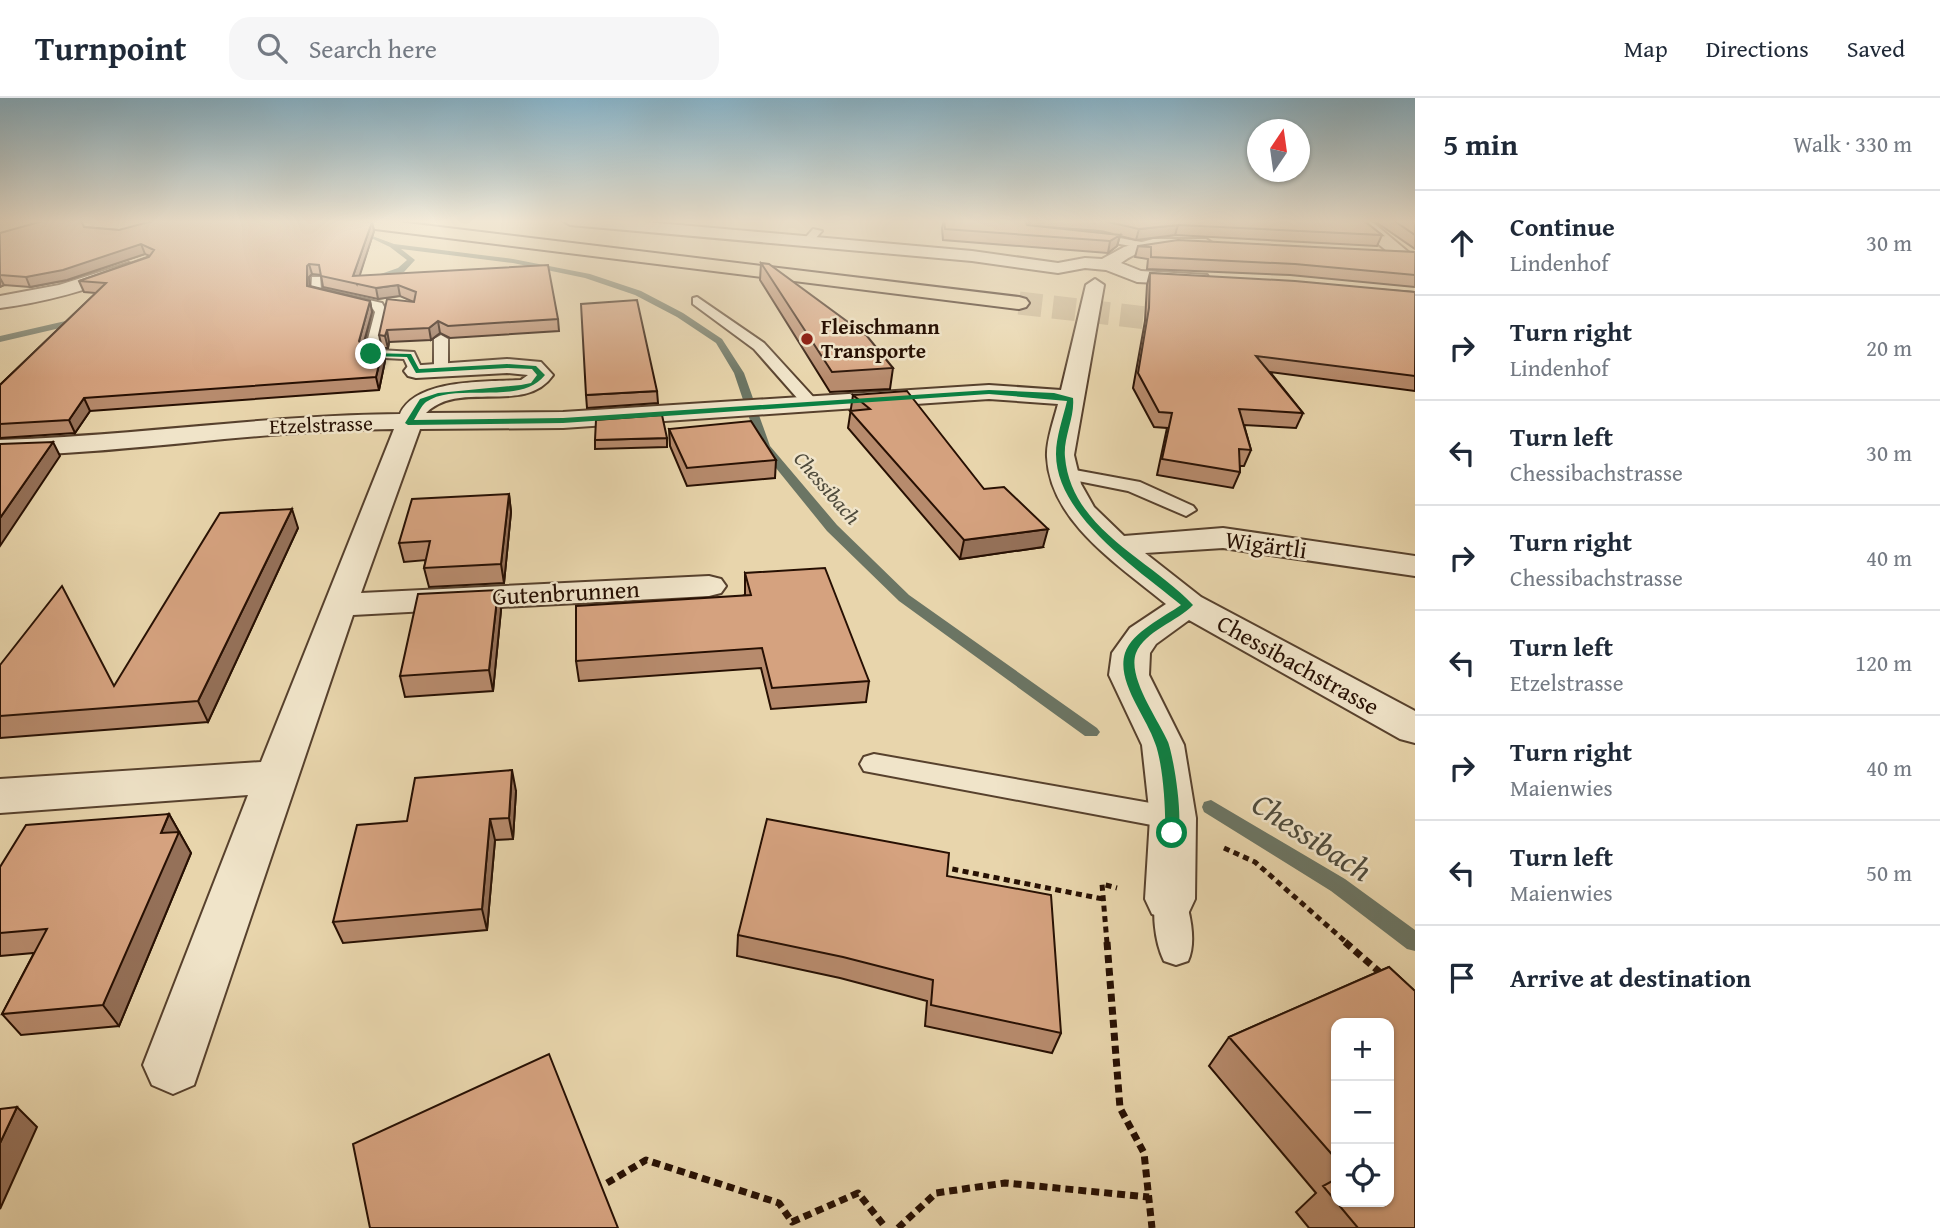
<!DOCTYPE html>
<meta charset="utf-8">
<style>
:root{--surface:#fff;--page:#f6f6f7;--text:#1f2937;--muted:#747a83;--line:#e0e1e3}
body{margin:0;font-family:"Gentium Book Plus",serif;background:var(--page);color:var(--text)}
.controls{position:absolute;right:21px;bottom:21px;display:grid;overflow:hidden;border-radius:14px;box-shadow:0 2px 5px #0004}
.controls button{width:63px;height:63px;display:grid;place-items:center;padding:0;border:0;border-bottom:2px solid var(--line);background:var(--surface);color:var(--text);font:35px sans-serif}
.compass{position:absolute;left:1247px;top:21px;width:63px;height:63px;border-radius:50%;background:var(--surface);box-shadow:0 2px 5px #0004;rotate:13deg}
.stop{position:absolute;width:21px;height:21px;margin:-16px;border:5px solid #0b8043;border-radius:50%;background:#fff}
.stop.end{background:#0b8043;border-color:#fff;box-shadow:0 2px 7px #0008}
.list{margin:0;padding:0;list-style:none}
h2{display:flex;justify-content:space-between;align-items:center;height:91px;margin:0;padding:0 28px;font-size:30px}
h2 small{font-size:23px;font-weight:400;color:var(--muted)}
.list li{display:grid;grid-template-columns:46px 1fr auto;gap:21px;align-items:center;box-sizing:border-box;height:105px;padding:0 28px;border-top:2px solid var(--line)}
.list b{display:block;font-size:26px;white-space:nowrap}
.list p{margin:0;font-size:23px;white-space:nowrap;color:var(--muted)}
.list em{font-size:23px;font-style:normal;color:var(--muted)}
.icon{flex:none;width:38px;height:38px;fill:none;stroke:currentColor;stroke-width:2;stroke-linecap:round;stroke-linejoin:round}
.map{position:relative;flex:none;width:1415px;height:1130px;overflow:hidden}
header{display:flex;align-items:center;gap:42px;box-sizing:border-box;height:98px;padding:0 35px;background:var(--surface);border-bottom:2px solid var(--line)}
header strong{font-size:33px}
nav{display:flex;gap:38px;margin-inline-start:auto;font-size:24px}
.search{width:490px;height:63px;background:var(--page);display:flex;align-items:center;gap:18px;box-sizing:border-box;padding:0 24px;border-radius:21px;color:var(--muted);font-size:26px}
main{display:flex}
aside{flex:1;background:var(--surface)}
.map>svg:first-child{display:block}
</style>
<header>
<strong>Turnpoint</strong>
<div class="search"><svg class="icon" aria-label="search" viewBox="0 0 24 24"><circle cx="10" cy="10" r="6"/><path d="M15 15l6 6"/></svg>Search here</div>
<nav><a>Map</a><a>Directions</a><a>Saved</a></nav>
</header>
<main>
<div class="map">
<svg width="1415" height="1130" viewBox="0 0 1415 1130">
<rect width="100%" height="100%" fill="#e8d5ac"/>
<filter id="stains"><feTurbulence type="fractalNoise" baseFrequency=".00286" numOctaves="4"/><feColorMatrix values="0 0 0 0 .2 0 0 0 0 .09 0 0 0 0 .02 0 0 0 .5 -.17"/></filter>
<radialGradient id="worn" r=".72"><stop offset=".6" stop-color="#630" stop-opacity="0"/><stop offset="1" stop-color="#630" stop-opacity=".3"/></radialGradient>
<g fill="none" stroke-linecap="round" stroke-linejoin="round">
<path fill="#6b7564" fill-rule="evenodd" d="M367,136L394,146L513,161L590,176L641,193L683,215L722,241L744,275L770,348L837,427L909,497L1097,630L1100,634L1097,638H1085L899,503L827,433L759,349L734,275L716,245L677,219L635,197L585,180L513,165L401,151L415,162L404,174L314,203V199L398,170L407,162L390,149L367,138Z
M83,219L86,220V224L0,244V238Z
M1211,702L1345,781L1415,832V853L1407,851L1331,793L1204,714L1202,709L1204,704Z"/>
<path stroke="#cbb793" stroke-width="18" stroke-dasharray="18 9" stroke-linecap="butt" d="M1019,205L1027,206"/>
<path stroke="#cbb793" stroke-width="23" stroke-dasharray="23 11" stroke-linecap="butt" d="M1019,205L1198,226"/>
<defs>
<path id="service" d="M813,131L822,133L815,141H807L806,139Z
M1087,134L1141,144L1146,147L1141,150L1083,139L1082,137Z
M312,179H320L321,191L382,205L387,214L379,252L414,254L423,273L421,276H411L404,261L366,259L364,256L375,214L373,211L311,196Z
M697,199L764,245L817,303L819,306L817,309H805L754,251L693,206V200Z
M441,237L448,241V272L441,276L434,272V241Z
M1064,370L1140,384L1193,408L1196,412L1186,418L1128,393L1058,379L1055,375L1058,371Z
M874,656L1173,709L1183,712L1188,720L1183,728L1173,731L864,673L860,666L864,659Z
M1170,788L1181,792C1190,810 1197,844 1188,863L1176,867L1164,863C1155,845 1150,809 1159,792Z"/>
<path id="minor" d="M562,122H623L972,153L1058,165L1085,160L1102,161L1124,149L1153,141H1206L1214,146C1205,155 1168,149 1153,151C1141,153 1130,158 1121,165L1141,173L1207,177L1209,181L1200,187L1137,184L1106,172L1085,170L1058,175L972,163L570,127Z
M1354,122H1370L1413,158L1404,163L1398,162L1355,127Z
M129,165L138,170L135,174C91,191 47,204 0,210V198L59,187Z
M1095,181L1104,187L1074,357L1081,386L1094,409L1124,438L1223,430L1415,458V478L1223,450L1145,455L1201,499L1415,613V645L1400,641L1189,522L1156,546L1150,555L1149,577L1184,647L1196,720L1195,801L1188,816L1170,822L1152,816L1145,801L1150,720L1142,647L1109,577L1112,555L1130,530L1166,506C1120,468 1050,424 1047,359C1046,343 1054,322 1058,306L989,301L563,330L420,331L361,495L709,478L721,481L726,488L721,495L709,498L353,517L194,987L173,996L152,987L143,967L248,697L0,715V681L261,664L394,331C262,332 132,355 0,358V342C134,338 267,317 400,316C416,280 488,284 521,282L528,277L507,275L416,280L408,278L404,273L408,268L507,261L541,264L553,277C525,318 460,281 426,315L563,314L989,287L1061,292L1086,187Z"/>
<path id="motorway" d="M335,122H382L1019,199L1026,201L1029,205L1026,209L1019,211L343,127Z"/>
</defs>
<use href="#service" stroke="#57412d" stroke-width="4"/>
<use href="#minor" stroke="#57412d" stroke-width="4"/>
<use href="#motorway" stroke="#271003" stroke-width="4"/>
<path stroke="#271003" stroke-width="5" stroke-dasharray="6 4.5" stroke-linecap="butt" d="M1224,750L1255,764L1347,845
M942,769L1103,801
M1107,845L1102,786L1117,790"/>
<path stroke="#271003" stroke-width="7" stroke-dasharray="8 5" stroke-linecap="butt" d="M1107,844L1120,1010L1144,1055L1152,1130
M1345,844L1383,877
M607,1085L646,1062L779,1105L792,1124L858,1095L886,1130
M898,1130L936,1095L1005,1085L1149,1099"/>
<use href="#service" fill="#f0e4c9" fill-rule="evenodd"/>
<use href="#minor" fill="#f0e4c9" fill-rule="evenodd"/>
<use href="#motorway" fill="#e8d5ac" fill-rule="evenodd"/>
</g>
<path fill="#b78b6d" stroke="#271003" stroke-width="2" fill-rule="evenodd" d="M944,122H1363L1382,137L1377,148L1175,137L1136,142L1120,138L1117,148L1108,155L943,142L942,130ZM1034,128L1101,133L1113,136Z
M1373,122H1415V151Z
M372,124L374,133L359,178L558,221L559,233L450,240L440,235L431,242L389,244L388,250H382L379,237L414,204L400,198L378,201L323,189L321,177L312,176L309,179L310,188L370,203L372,214L363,249L383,250L385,263L379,292L90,313L75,335L0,340V287L96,195L84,194L79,183L150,158L145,156L67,182L30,189L4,187L0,189V135L84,129L119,132Z
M1138,148L1415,154V189L1290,177L1147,171L1148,161L1135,159Z
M761,165L893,270L890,291L830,294L760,182Z
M1150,175L1415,194V293L1270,274L1303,315L1296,330L1244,327L1251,352L1244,368H1240V374L1233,390L1157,377L1167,330L1154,329L1133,290L1145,223L1147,187Z
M657,293L658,305L587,310L586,297Z
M853,297L984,391L1043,449L960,461L848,330Z
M669,331L776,362L775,380L687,388L670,348Z
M667,340V349L595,351V342Z
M509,396L511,414L504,485L429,489L424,470L426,462L404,464L399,445Z
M298,430L208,624L0,640V567L115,588Z
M745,475L869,583L866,604L771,611L761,570L579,583L576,563L745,497Z
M501,512L493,593L405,599L400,578Z
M516,693L513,741L495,742L487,832L343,845L333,824L407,723Z
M169,716L191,755L119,928L21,937L2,916L34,855L0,858V769Z
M947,778L1061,935L1052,955L925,928L927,903L840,880L737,858L738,837Z
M1389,869L1415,893V1130H1309L1296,1114L1316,1095L1209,968L1229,939ZM1336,925H1389V1104H1336Z"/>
<path fill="#957159" stroke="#271003" stroke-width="2" d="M1024,122H1030L1029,127L1022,131Z
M372,124L374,133L357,186L353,178Z
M1178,127L1175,137L1136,142L1139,131Z
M1120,137L1117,148L1108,155L1110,143Z
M141,146L145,156L67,182L30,189L26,179Z
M309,166L312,176L309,179L310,199L307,188V168Z
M0,180L4,187L0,189Z
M398,187L400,198L378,201L376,190Z
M370,203L372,214L361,255L359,243Z
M438,223L440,235L431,242L429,230Z
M387,232L389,244L388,250L385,238Z
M383,250L385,263L379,292L376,279Z
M84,300L90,313L75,335L69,322Z
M53,344L60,358L0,448V420Z
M509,396L511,414L504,485L501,466Z
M292,411L298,430L208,624L198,603Z
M1048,431L1043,449L960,461L964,442Z
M498,492L501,512L493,593L489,572Z
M512,672L516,693L513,741L509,720Z
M169,716L191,755L119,928L103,907L161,735Z
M490,721L495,742L487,832L482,811Z
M17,1009L37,1029L0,1111V1045Z"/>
<path fill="#d5a27f" stroke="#271003" stroke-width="2" d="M46,122H81L84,129L119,132L156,122H356L372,124L353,178L548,167L558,221L448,228L438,223L429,230L387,232L385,238L379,237L387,201L414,204L416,194L398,187L376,190L321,178L319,167L309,166L307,168V188L370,203L359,243L363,249L383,250L376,279L84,300L69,322L0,326V287L106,185L79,183L149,159L154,152L141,146L63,172L26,179L0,177V135Z
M944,122H1025L1027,127L1120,137L1110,143L945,131Z
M1093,122H1363L1382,137L1178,127L1139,131L1104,123Z
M1393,122H1415V137Z
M1178,142L1415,154V177L1295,166L1151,159V149L1138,148Z
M761,165L769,166L867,238L893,270L832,274Z
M1150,175L1295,183L1415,194V278L1256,258L1303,315L1239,311L1251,352L1239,351L1240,374L1162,361L1172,315L1159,314L1138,275L1149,210Z
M637,202L657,293L586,297L581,206Z
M907,293L984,391L1004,389L1048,431L964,442L850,313L870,311L853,297Z
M662,317L667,340L595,342L596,322Z
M751,323L776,362L687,370L669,331Z
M53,344L0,420V346Z
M509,396L501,466L424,470L430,443L399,445L412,401Z
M292,411L198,603L0,618V567L62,488L114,588L220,415Z
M825,470L869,583L772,590L762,550L576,563V508L751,497L745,475Z
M498,492L489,572L400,578L418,496Z
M512,672L509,720L490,721L482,811L333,824L357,727L407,723L415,680Z
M169,716L161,735L179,734L103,907L2,916L47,831L0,835V769L26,727Z
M767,721L949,755L947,778L1051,797L1061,935L931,907L933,882L843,859L738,837Z
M1389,869L1415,893V1130H1358L1323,1088L1336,1081V1104H1389V925H1336V1061L1229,939Z
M549,956L618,1130H370L353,1046Z
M17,1009L0,1045V1011Z"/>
<linearGradient id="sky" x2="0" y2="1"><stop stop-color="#88b6cd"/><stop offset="0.44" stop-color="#f5ecda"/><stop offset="1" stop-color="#f5ecda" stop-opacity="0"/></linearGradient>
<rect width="1415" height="280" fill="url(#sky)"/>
<path fill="#0b8043" d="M368,255L411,256L419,271L507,266L536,268L545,277C520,309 455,283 426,304C421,308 417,317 414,322L563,320L989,292L1054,295L1073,300C1075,319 1063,340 1065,359C1071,431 1150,461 1193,507C1178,523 1145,533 1136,555C1127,579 1158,621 1168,644C1174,660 1184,724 1177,739L1172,740L1165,735C1166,713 1163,665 1155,645C1146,618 1116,584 1125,555C1132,534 1164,519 1181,507C1139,472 1056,418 1056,356C1056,339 1063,320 1067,303L989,296L563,325L408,327L405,325L420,301L438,295L521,287L531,285L537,277L532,271L507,270L416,275L407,259L371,258Z"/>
<circle fill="#8f2418" stroke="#f0e4c9" stroke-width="2.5" cx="807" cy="241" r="7"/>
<g text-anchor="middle" stroke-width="5" stroke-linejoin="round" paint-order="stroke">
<g font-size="21" font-weight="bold" fill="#271003" stroke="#f0e4c9" text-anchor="start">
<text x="821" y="236">Fleischmann<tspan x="821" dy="24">Transporte</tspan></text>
</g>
<g font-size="21" fill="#271003" stroke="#f0e4c9">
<text transform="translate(321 327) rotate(-2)" y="7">Etzelstrasse</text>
</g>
<g font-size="21" font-style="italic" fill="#4f4b3c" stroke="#f0e4c9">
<text transform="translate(827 390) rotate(49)" y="7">Chessibach</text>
</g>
<g font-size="24" fill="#271003" stroke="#f0e4c9">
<text transform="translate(1266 447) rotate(8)" y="8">Wigärtli</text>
<text transform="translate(566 495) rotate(-3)" y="8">Gutenbrunnen</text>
<text transform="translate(1298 567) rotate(29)" y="8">Chessibachstrasse</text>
</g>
<g font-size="32" font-style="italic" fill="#4f4b3c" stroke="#f0e4c9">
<text transform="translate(1312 739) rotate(33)" y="11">Chessibach</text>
</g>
</g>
<rect width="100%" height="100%" filter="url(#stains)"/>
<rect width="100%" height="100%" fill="url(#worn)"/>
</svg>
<div class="controls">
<button>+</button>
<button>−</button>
<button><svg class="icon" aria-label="locate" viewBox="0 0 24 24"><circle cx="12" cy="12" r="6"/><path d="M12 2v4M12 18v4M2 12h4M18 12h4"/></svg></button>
</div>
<svg class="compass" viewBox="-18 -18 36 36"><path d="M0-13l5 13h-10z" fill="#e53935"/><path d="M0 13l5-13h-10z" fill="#747a83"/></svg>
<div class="stop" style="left:1172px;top:735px"></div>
<div class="stop end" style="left:371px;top:256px"></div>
</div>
<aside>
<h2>5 min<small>Walk · 330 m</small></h2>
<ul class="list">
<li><svg class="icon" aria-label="ahead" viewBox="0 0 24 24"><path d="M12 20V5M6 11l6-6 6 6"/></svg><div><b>Continue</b><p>Lindenhof</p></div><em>30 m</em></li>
<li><svg class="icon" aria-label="right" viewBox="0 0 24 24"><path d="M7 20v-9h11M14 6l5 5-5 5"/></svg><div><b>Turn right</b><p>Lindenhof</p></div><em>20 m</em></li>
<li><svg class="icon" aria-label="left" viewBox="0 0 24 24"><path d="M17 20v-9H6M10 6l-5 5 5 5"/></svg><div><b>Turn left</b><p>Chessibachstrasse</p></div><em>30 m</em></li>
<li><svg class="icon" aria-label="right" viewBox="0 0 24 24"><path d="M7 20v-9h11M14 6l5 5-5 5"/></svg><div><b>Turn right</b><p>Chessibachstrasse</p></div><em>40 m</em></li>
<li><svg class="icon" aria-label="left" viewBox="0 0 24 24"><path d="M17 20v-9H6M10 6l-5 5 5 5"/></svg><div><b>Turn left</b><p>Etzelstrasse</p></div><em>120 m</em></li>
<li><svg class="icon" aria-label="right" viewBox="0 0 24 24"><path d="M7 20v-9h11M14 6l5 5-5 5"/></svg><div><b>Turn right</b><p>Maienwies</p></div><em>40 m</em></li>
<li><svg class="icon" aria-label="left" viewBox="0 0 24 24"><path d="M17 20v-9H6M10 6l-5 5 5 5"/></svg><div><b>Turn left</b><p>Maienwies</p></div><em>50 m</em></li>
<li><svg class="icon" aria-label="arrive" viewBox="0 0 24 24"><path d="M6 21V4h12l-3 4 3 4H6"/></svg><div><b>Arrive at destination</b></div></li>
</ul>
</aside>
</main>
